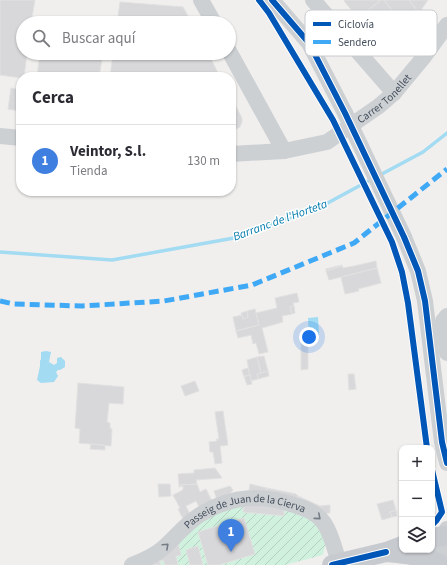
<!DOCTYPE html>
<html lang="es">
<meta charset="utf-8">
<style>
:root{--surface:#fff;--page:#f7f7f7;--text:#2b2b33;--muted:#7c7c81;--line:#e1e1e2;--accent:#808790}
body{margin:0;font-family:"Source Sans 3",sans-serif;background:var(--page);color:var(--text)}
.controls{position:absolute;right:12px;bottom:12px;display:grid;overflow:hidden;border-radius:8px;box-shadow:0 1px 3px #0004}
.controls button{width:36px;height:36px;display:grid;place-items:center;padding:0;border:0;border-bottom:1px solid var(--line);background:var(--surface);color:var(--text);font:20px sans-serif}
.you{position:absolute;left:309px;top:337px;width:14px;height:14px;margin:-10px;border:3px solid #fff;border-radius:50%;background:#1a73e8;box-shadow:0 0 0 6px #1a73e833}
.badge{display:grid;place-items:center;width:26px;height:26px;border-radius:50%;background:var(--accent);color:#fff;font-size:13px;font-weight:700}
.pin{position:absolute;translate:-50% -33px;filter:drop-shadow(0 1px 2px #0008)}
.pin::after{content:'';position:absolute;top:21px;width:14px;height:12px;background:inherit;clip-path:polygon(0 0,100% 0,50% 100%)}
.list{margin:0;padding:0;list-style:none}
h2{display:flex;justify-content:space-between;align-items:center;height:52px;margin:0;padding:0 16px;font-size:17px}
h2 small{font-size:13px;font-weight:400;color:var(--muted)}
.list li{display:grid;grid-template-columns:26px 1fr auto;gap:12px;align-items:center;box-sizing:border-box;height:72px;padding:0 16px;border-top:1px solid var(--line)}
.list b{display:block;font-size:15px;white-space:nowrap}
.list p{margin:0;font-size:13px;white-space:nowrap;color:var(--muted)}
.list em{font-size:13px;font-style:normal;color:var(--muted)}
.icon{flex:none;width:22px;height:22px;fill:none;stroke:currentColor;stroke-width:2;stroke-linecap:round;stroke-linejoin:round}
.map{position:relative;flex:none;width:447px;height:565px;overflow:hidden}
.search{position:absolute;background:var(--surface);box-shadow:0 1px 3px #0004;left:16px;top:16px;width:220px;height:44px;display:flex;align-items:center;gap:10px;box-sizing:border-box;padding:0 14px;border-radius:22px;color:var(--muted);font-size:15px}
.panel{position:absolute;background:var(--surface);box-shadow:0 1px 3px #0004;left:16px;top:72px;width:220px;height:124px;border-radius:16px}
.map>svg:first-child{display:block}
</style>
<div class="map">
<svg width="447" height="565" viewBox="0 0 447 565">
<defs>
<pattern id="garden-furrows" width="10" height="10" patternUnits="userSpaceOnUse"><rect width="10" height="10" fill="#d1f1df"/><path d="M-1 1l2-2M0 10L10 0M9 11l2-2" fill="none" stroke="#b5d0c2"/></pattern>
</defs>
<rect width="100%" height="100%" fill="#f0efee"/>
<path fill="url(#garden-furrows)" d="M241,503L296,511L318,526L326,542L323,555L285,565H141L211,515Z"/>
<path fill="#a2dbf2" d="M318,317L319,335L309,336L308,318Z
M46,351L51,352L49,362L54,365L57,363V358L61,357L65,361V367L60,370H58L56,372L58,376L54,382L41,383L37,380L40,366V361L41,359V352Z"/>
<g fill="none" stroke-linecap="round" stroke-linejoin="round">
<path stroke="#a2dbf2" stroke-width="3.5" d="M380,175L423,152L447,133
M0,252L112,260L234,238L324,205L372,179"/>
</g>
<path fill="#d8d8da" stroke="#e1e1e1" d="M0,0H35L31,23H23V53H27L24,77L21,78L0,75Z
M345,0H381L358,18L344,1Z
M381,0H384L394,13L370,32L358,18Z
M384,0H409L419,13L407,29Z
M409,0H428L419,13Z
M120,2L183,7L192,23H117Z
M45,19L78,23H45Z
M40,53H103L99,77H37Z
M113,53H208L220,77H110Z
M11,88L21,90L19,111L8,109Z
M231,97L242,118V122L240,127L236,129H231Z
M376,261L377,268L329,280L326,271L342,266L343,268L354,266Z
M342,265V266L326,271V269Z
M377,268L381,283L358,289L359,291L345,294L341,277Z
M297,293L299,302L293,303L294,306L290,307L292,314L282,316L283,322L262,328L268,352L259,354L256,343L253,344L251,335L238,338L236,331L259,325L256,313L277,308L275,298Z
M294,306L295,313L292,314L290,307Z
M255,309L259,325L236,331L233,317L242,315L243,319L248,317L247,311Z
M247,311L248,317L243,319L241,313Z
M301,343H308V369L301,370Z
M264,356L268,371L261,373L257,357Z
M257,357L261,373L257,374L258,379L251,381L247,360Z
M248,368L250,375L244,377L242,370Z
M268,371L269,376L258,379L257,374Z
M348,374H354L356,389L349,390Z
M250,375L252,384L247,385L244,376Z
M195,381L199,391L185,396L181,386Z
M78,383L124,387L123,404L109,403L107,422L110,423V428L112,429L111,446L79,443L80,429L75,428Z
M223,411L228,445L220,446L222,463L215,464L213,452H210L209,442L217,441L216,439H219L215,412Z
M91,444L105,445V450L90,449Z
M215,468L222,478L196,480L197,484L179,485L178,474L194,473V470Z
M158,484H170L171,496L159,497Z
M197,484L200,492L206,489L212,501L199,507L196,501L186,506L190,514L184,521L178,509L180,508L173,495L183,490V486L179,487V485Z
M250,484L267,488L266,494L249,490Z
M230,486L233,490L228,496L217,500L214,491Z
M267,488L296,494L298,496L297,503L266,494Z
M298,496L320,506L330,505V513L321,514L297,503Z
M393,500L396,510L390,512L392,517L382,520L377,504Z
M244,503L284,508V516L243,512Z
M396,510L397,516L392,517L390,512Z
M244,518L255,554L219,565H208L198,532Z
M178,543L181,555L176,556L178,565H165L163,560L160,561L159,558Z
M198,546L203,565H190L186,550Z
M159,558L161,565H141Z"/>
<g fill="none" stroke-linecap="round" stroke-linejoin="round">
<g stroke="#cdd0d3" stroke-width="16">
<path d="M201,0L214,23"/>
<path d="M272,0L309,43L345,113"/>
<path d="M313,0L394,93"/>
<path d="M229,51L284,151"/>
<path d="M0,136L21,138"/>
<path id="s1" d="M231,154L284,151L327,142L379,106L394,93L423,58L447,25"/>
<path d="M404,237L418,271L425,301L442,442L447,463"/>
<path d="M447,316L443,321L447,353"/>
<path id="s2" d="M132,565C142,561 154,556 162,549C175,538 188,521 203,513C234,495 263,494 297,506C307,509 318,514 324,523C332,535 335,550 339,563"/>
<path d="M443,565C438,552 440,541 447,529"/>
</g>
<path stroke="#c7cacf" stroke-width="20" d="M432,538L443,536
M386,552C405,554 424,555 441,565
M332,565L386,552L402,546"/>
<path stroke="#cdd0d3" stroke-width="16" d="M345,113L404,237"/>
<path stroke="#3fa9f5" stroke-width="5" stroke-dasharray="10 5" stroke-linecap="butt" d="M0,301L14,304L82,306L164,301L252,285L354,243L447,169"/>
<defs>
<path id="cycleway" d="M259,0L269,13L333,120L392,242L402,272L408,303L427,448
M272,0L309,43L345,113L404,237L418,271L425,301L442,442L447,463
M432,470L442,512L436,521L432,525
M332,565L386,552"/>
</defs>
<use href="#cycleway" stroke="#fff" stroke-width="8"/>
<use href="#cycleway" stroke="#0057b8" stroke-width="6"/>
</g>
<defs><path id="oneway-chevron" d="M-2-3.5L2.5 0L-2 3.5" fill="none" stroke-width="1.6" stroke-linecap="round" stroke-linejoin="round"/></defs>
<g stroke="#747c86">
<use href="#oneway-chevron" transform="translate(318 517) rotate(41)"/>
<use href="#oneway-chevron" transform="translate(166 546) rotate(-43)"/>
</g>
<g text-anchor="middle" stroke-width="3" stroke-linejoin="round" paint-order="stroke">
<g font-size="11" fill="#444f5d" stroke="#fff">
<text dy="4" stroke="none"><textPath href="#s1" startOffset="169">Carrer Tonellet</textPath></text>
<text dy="4" stroke="none"><textPath href="#s2" startOffset="131">Passeig de Juan de la Cierva</textPath></text>
</g>
<g font-size="12" font-style="italic" fill="#017bac" stroke="#fff">
<text transform="translate(280 220) rotate(-20)" y="4">Barranc de l'Horteta</text>
</g>
</g>
<rect x="305" y="10" width="132" height="46" rx="6" fill="#fff" stroke="#c7cace" stroke-width="1"/>
<rect x="313" y="22" width="18" height="4" fill="#0057b8"/>
<rect x="313" y="40" width="18" height="4" fill="#3fa9f5"/>
<g font-size="11" fill="#444f5d">
<text x="338" y="28">Ciclovía</text>
<text x="338" y="46">Sendero</text>
</g>
</svg>
<div class="controls">
<button>+</button>
<button>−</button>
<button><svg class="icon" aria-label="layers" viewBox="0 0 24 24"><path d="M12 4l9 5-9 5-9-5zM3 14l9 5 9-5"/></svg></button>
</div>
<div class="you"></div>
<div class="pin badge" style="left:231px;top:552px;background:#3f7fe0">1</div>
<div class="search"><svg class="icon" aria-label="search" viewBox="0 0 24 24"><circle cx="10" cy="10" r="6"/><path d="M15 15l6 6"/></svg>Buscar aquí</div>
<section class="panel">
<h2>Cerca<small></small></h2>
<ul class="list">
<li><span class="badge" style="background:#3f7fe0">1</span><div><b>Veintor, S.l.</b><p>Tienda</p></div><em>130 m</em></li>
</ul>
</section>
</div>
